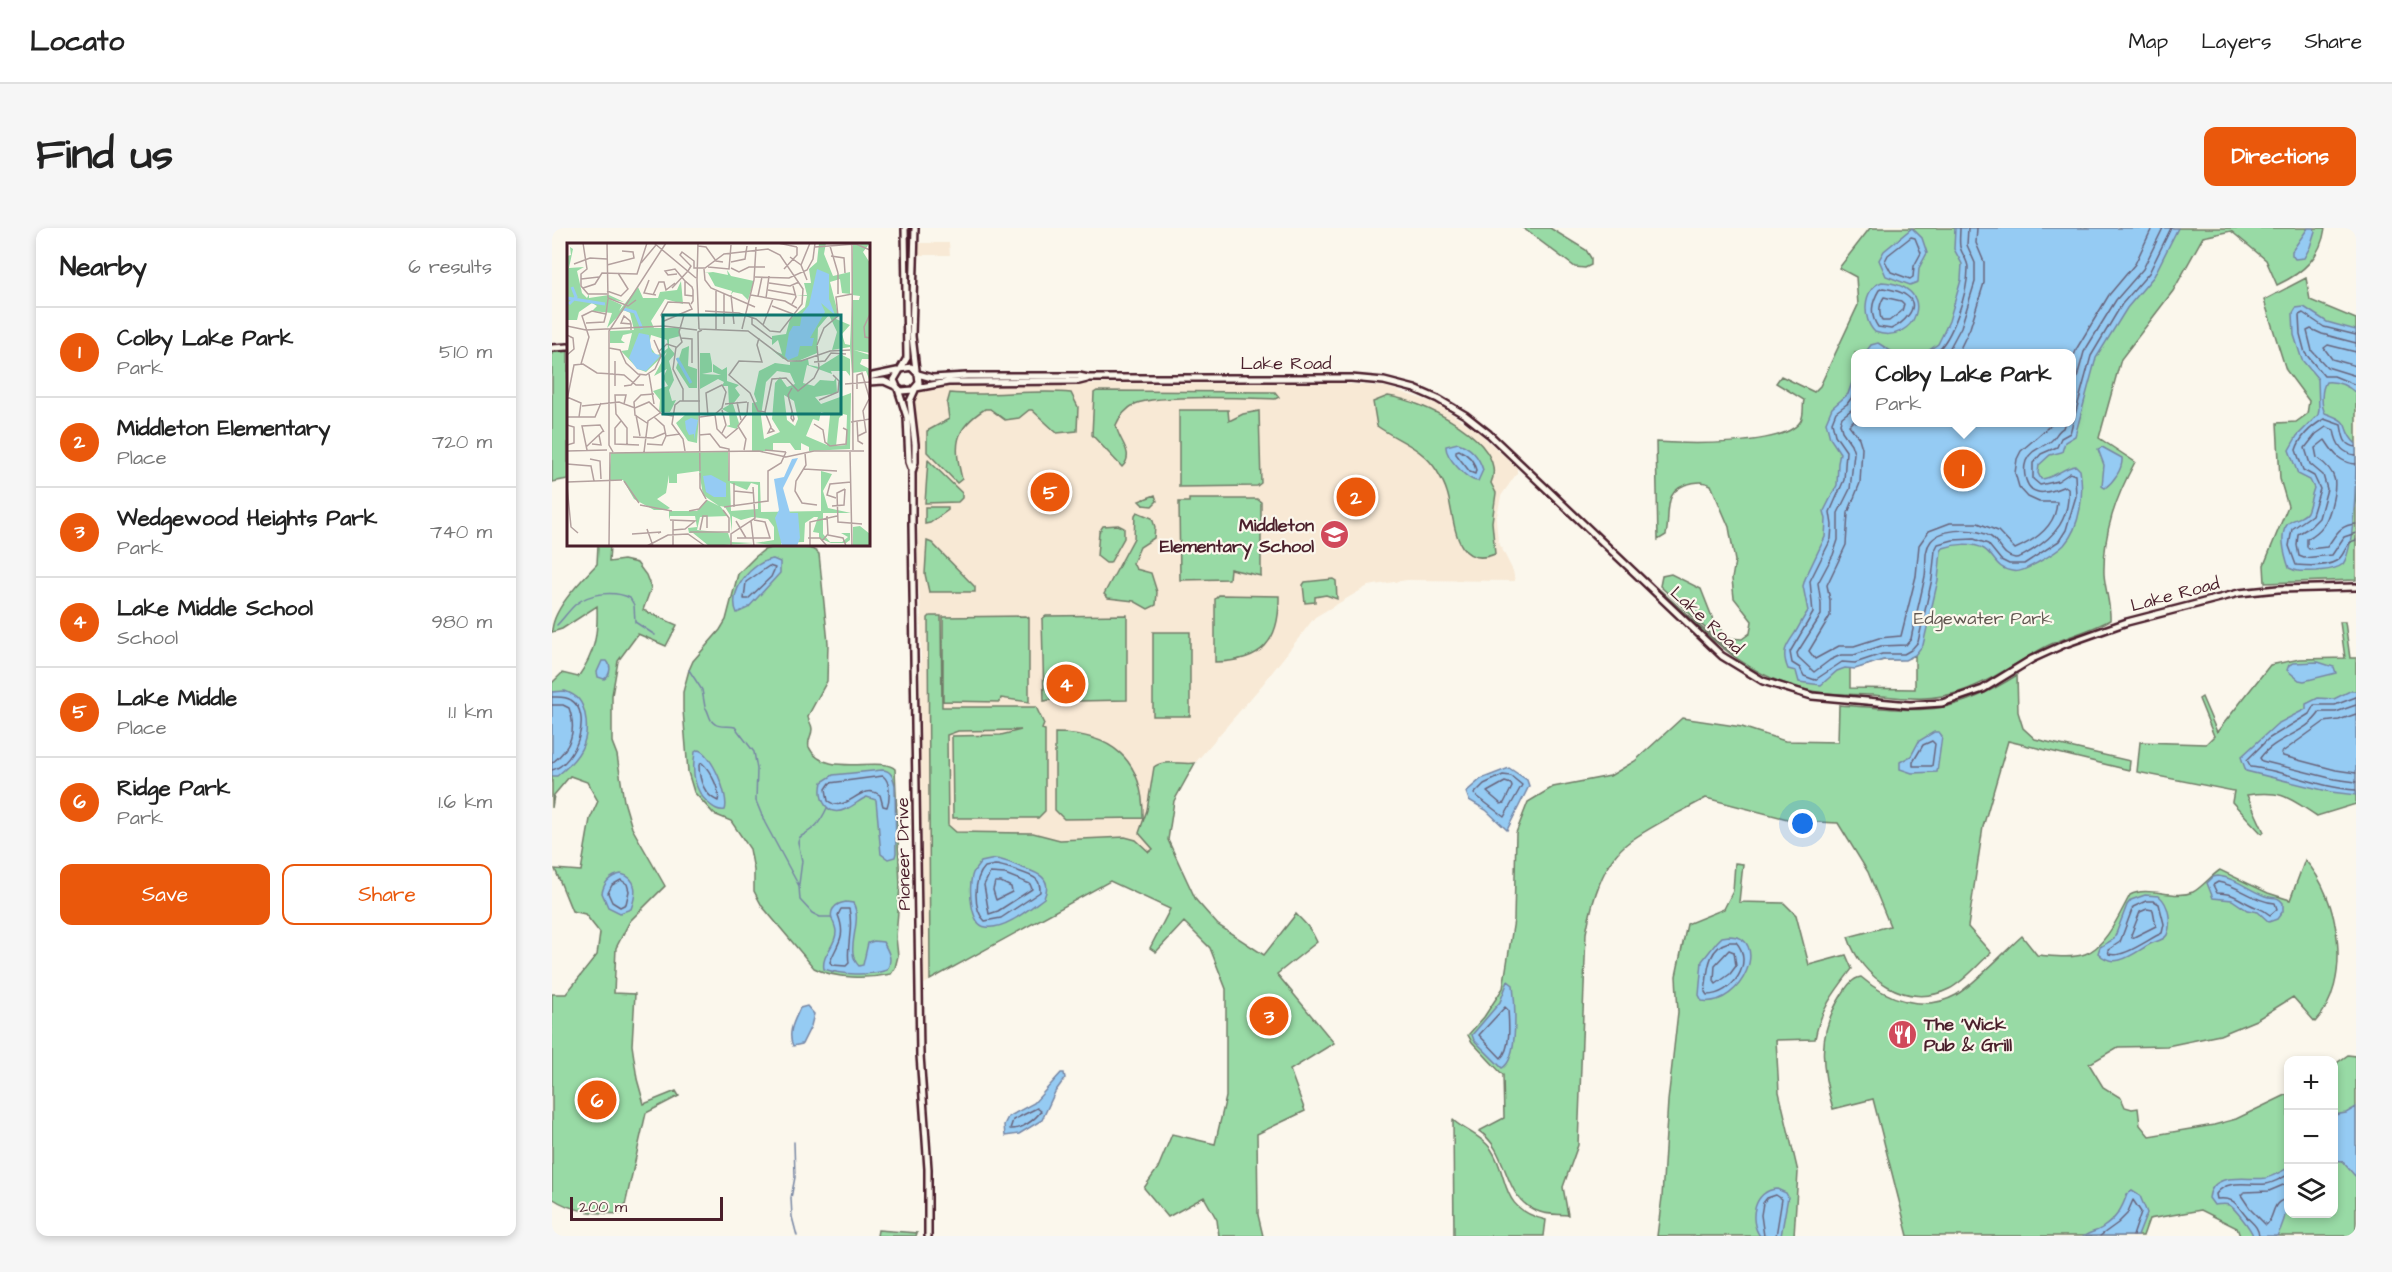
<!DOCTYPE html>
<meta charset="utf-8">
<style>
:root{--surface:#fff;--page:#f6f6f6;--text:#222;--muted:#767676;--line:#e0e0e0;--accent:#ea580c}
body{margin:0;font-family:"Architects Daughter",sans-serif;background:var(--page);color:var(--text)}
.controls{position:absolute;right:18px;bottom:18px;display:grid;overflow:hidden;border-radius:12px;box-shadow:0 3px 9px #0003}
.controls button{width:54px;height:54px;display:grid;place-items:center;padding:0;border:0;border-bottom:2px solid var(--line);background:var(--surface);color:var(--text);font:30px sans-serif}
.scale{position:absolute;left:18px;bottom:15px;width:153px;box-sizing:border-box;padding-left:6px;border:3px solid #4a1f2b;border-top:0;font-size:16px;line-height:21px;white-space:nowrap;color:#4a1f2b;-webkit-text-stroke:4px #fbf7ec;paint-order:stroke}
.you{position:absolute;left:1251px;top:596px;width:21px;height:21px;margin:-15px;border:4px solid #fff;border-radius:50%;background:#1a73e8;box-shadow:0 0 0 9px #1a73e833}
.badge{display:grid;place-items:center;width:39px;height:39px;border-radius:50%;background:var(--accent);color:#fff;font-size:20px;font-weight:700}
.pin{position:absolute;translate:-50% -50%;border:3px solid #fff;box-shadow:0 2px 6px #0006}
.popup{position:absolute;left:1299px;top:121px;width:225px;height:78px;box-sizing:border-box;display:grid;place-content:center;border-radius:12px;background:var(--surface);filter:drop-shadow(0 2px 4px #0005);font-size:20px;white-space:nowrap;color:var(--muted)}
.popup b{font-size:22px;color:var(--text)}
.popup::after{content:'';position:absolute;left:50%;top:100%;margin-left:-12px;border:12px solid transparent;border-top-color:var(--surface)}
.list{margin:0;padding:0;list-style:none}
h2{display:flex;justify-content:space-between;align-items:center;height:78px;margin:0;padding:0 24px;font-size:26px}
h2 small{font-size:20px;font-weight:400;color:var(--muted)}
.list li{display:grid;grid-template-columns:39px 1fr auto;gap:18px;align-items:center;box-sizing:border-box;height:90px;padding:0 24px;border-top:2px solid var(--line)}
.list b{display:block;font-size:22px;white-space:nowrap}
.list p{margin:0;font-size:20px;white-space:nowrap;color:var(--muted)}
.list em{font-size:20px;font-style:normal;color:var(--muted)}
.actions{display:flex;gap:12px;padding:18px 24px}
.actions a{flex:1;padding:14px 0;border:2px solid var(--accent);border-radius:12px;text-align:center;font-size:21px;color:var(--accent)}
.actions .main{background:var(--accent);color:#fff}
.icon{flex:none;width:33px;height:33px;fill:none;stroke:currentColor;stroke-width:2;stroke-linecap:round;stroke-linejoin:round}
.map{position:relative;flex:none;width:1804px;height:1008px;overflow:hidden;border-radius:12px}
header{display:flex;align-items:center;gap:36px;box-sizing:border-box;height:84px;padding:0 30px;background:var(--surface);border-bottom:2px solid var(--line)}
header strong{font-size:28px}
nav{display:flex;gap:33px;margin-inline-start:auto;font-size:21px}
.intro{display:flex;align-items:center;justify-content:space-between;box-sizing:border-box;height:144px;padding:0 36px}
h1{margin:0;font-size:42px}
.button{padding:15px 27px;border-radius:12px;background:var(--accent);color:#fff;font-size:21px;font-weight:700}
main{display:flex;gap:36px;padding:0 36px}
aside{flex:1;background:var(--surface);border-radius:12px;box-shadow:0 3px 9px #0003}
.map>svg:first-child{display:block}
</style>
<header>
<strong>Locato</strong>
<nav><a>Map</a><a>Layers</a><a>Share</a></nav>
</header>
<div class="intro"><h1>Find us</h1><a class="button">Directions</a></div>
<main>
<aside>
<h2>Nearby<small>6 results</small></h2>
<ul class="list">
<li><span class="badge">1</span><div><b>Colby Lake Park</b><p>Park</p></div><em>510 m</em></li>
<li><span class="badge">2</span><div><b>Middleton Elementary</b><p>Place</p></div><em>720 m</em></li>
<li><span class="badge">3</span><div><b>Wedgewood Heights Park</b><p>Park</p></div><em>740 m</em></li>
<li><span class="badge">4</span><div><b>Lake Middle School</b><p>School</p></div><em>980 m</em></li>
<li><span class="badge">5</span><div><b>Lake Middle</b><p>Place</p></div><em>1.1 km</em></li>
<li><span class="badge">6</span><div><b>Ridge Park</b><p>Park</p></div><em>1.6 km</em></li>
</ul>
<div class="actions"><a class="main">Save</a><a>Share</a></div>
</aside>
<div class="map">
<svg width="1804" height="1008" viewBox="0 0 1804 1008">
<rect width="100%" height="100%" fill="#fbf7ec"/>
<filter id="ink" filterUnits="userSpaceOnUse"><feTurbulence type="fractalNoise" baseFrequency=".0167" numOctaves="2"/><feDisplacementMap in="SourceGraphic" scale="12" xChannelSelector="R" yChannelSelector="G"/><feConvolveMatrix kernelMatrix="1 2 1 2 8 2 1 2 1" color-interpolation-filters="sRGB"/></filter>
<g filter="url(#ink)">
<path fill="#f8e9d5" d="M365,15H397L398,27H365Z
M787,155L834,159L885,176L925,203L965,240V245L949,268L944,293L946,313L961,343L963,353L855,352L816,358L763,389L711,456L643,535L622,573L616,612L558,653L372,756L368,494L369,387L366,350L365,207L360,176L364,164L390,156Z"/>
<path fill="#98daa5" stroke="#717c68" stroke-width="1.5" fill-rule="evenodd" d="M971,0H998L1034,22L1039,30V37L1033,40L1023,39Z
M1318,0H1773C1769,29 1751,45 1725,57L1714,32L1679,3L1651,9L1621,63L1569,131L1547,210L1583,234C1564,269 1551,304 1552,346C1553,361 1559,378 1558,392C1539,403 1515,408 1495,418C1466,433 1440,453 1410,463C1379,474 1351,470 1320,467C1301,466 1283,467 1265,464C1195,452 1155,407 1107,361L1180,427L1181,426L1108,358L1110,348L1119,346L1149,361L1162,394L1176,410L1190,411L1198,405L1200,393L1182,370L1180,351L1183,333L1177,299L1159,257C1152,253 1147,254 1140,255C1109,261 1119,285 1114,307L1106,312L1104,214C1133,216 1230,219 1248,194C1253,187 1250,179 1252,172L1224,155L1229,148L1262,164L1268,158L1306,77L1304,49L1287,40ZM1303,125H1519V194H1303ZM1363,427V461L1298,460V440C1311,441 1321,433 1333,432C1344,431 1353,433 1363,427Z
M1754,50L1758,72L1804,91V352L1713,355L1712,337L1736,278L1728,251L1725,195L1744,194L1755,186L1757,173L1734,142L1712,72Z
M16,119V251L0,254V120Z
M545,163L723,164L727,169L723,171C696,170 604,166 583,176C575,180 567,189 564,197C566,213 584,225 570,239L540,207L542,165Z
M398,165C438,169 479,161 519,165L526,179L525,203L505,205L480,182H477L467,190L453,192L438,181H433C401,201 402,218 410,251L405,255L375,224V203L397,191L395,176Z
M836,168C869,172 957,214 939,255L944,265L940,294L943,326C900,343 903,287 895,264C893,257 888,248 885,243C870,219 846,213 825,198L821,174Z
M627,182H676L677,193L691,186L707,183L709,255L705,258L627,259Z
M376,232L410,265V270L406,274L373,275Z
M603,267L605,273L600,278L591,277L587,273Z
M637,271H705L709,274V348L678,341L677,351L628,352L627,274H637Z
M396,279V282L378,295L373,296V279Z
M585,284L600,290L603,299L602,310L588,319L581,335L584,341L599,345L605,364L604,377L596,381L582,373L556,370L552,366L582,310L583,287Z
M566,297L572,300V310L558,335H554L545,328L547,304L551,298Z
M375,313L380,315L423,359V364H377L373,346Z
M46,317H58L57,334L72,332L85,335L94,347L99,360L91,382L125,397L114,418L86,406L66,433L60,467V514L65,527L72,573L80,600L113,658L78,693L64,720L62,765L83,766L80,817L85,851L92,876L124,863L127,868L94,885L71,986C45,985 22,985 0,970V766H14L45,727L48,705L33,686L20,683L3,641L29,643L38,591L46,573L35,554L18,548L2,567L0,580V455L10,445L26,449C43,425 46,407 45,378L10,401L0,404C0,381 29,353 45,336Z
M221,319C236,319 257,315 267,326L276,415L275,453L256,488C256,493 260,496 260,501C260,508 255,512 257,519C271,551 330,527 343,541L348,658L344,709L346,728L343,740L339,746C316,751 283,751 262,740L210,678L202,663V642L198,621L179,593L162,586L142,564L136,544L131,482V464L137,442L141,433L168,402L174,392L186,346L203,329L212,322Z
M781,351L784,353L785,371L774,367L763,369V374L753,375L751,357L753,354Z
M667,367L727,368C728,414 710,433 663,434V371Z
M575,387V472L524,473L523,468L492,473L490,391L494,388Z
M378,388H389L390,479H484L492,496L490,501L493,502V583L486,590H401L400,508L449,507L469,502L406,503L395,507L396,597L404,604L481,605L508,612L573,609L584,612L597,624L601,621L587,605L595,582L602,539C610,531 631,537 643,535L622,573L616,612L644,672L666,697L712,727L744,686C753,695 760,702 765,714L725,746L782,815L738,842L753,883L705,906L706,987L711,1008H667L665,992L652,969L616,989L592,960L606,940L620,906L663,916L674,869V761L658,720L632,694L604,724L598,720L618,681L558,653L378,752L376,390Z
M474,388L477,390V474L449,470L448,474L391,473V389Z
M1788,394H1793L1798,430H1804V576L1765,588C1736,569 1730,562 1695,567L1712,604L1710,606L1680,574L1682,563L1585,544L1588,514L1654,516L1662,508L1647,471L1650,469L1665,504L1718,437L1748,431L1793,430Z
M601,404H638V488H601Z
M1465,447L1466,484L1471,500L1483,511L1578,533L1577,542L1456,513L1431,599L1416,699L1439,725C1426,736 1413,753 1397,761C1355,782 1309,750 1296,709L1338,698L1316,644L1286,595L1243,593L1154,570C1129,584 1100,597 1077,614C1050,634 1040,674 1034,705L1026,917L1011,959L1016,987C1007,986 997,987 988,984C949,972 959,924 927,903L952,890L951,847L920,814L916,807L932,789L951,760L962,692L964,605L976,574L1001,559L1058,548L1083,533L1130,490L1190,499L1233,513L1286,514L1287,477C1365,482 1394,492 1465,447Z
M503,505C559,505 592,531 591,590L512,591L503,582Z
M1753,632C1788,670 1801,755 1763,794L1741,769L1704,792L1668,807L1615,818L1566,819L1537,836L1551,859L1569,870L1573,879L1580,881L1586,880L1588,897L1597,908L1662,897L1684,891L1736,866V986H1782V837L1796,827L1804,828V1008H1688L1685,1000L1649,982L1597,991L1591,1008H1356L1321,871L1281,881C1269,840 1265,805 1289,768C1294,760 1300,750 1309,749C1334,771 1372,785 1404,767C1423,756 1452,724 1470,708L1485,727C1500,728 1518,731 1533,726C1554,719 1568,685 1578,667C1596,657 1621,672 1641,664C1648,661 1660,647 1668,642L1716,665L1738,672Z
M1183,635L1191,636L1187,674L1232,675L1244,687L1257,737L1294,727L1300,741C1283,763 1268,782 1263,811L1224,812L1227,864L1246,944L1242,1008H1105L1110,969L1116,873L1126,784L1124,748L1135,696L1172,681L1181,663Z
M901,892C913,903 929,907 939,921C959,951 945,980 994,992L992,1008H902Z
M326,1002L365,1005L364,1008H325Z"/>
<path fill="#95cbf3" stroke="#7786a3" stroke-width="1.5" d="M1360,0L1370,10L1375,25L1367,40L1366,54L1358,57L1334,48L1327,32L1332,23Z
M1403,0H1626L1602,48L1575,80L1544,130L1523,208L1513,214L1510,224L1498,227L1487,237L1486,245L1489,251C1503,250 1511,239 1524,238L1528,242C1532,265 1529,298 1512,317C1505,324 1494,330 1485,335C1477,339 1469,345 1460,343C1444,341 1443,328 1432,321C1420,314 1403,316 1391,320L1389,323L1386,352L1371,417L1363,427L1353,432H1331L1303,441L1293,440L1285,443L1269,457L1247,454L1244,443L1236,441C1229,424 1234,418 1243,405C1248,397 1251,390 1256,383L1251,358L1253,351L1273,309L1274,291L1272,283L1285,257L1286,235L1288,225L1278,210L1274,194L1280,180L1296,166L1303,146V194H1519V125H1373L1386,116L1390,108L1397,93L1409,52L1410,36L1402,21Z
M1756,0H1762L1763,3L1758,19L1752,30L1743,31L1740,27V23Z
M1330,54C1390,58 1362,119 1323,104C1310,92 1310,60 1330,54Z
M1752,79L1775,94L1804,102V165C1796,158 1785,153 1774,154C1769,161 1769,178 1773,185C1804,196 1786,198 1804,216C1804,243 1804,317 1791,336C1784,342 1773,342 1765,343C1755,343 1746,345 1737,340C1733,328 1725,303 1738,294C1744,290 1751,290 1755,284C1758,277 1759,268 1762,260L1758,252L1746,246L1737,222L1745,208L1766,187L1767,181L1766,151L1750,132L1742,107L1741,85L1744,80Z
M1326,115L1342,125H1313L1319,117Z
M906,215C919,219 927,229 931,242L926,253C915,253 893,228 894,218Z
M1550,219L1570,230C1571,241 1561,254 1553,260L1550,258L1552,237L1546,221Z
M221,331L228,334V345L196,380L185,385C175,364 199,334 221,331Z
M50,433H55C60,438 58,448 52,451L46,449L45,444Z
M1766,434L1782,439L1784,445L1752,453L1747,452L1735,442L1737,437L1741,435Z
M13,463C26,468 30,473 33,486C39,514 26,531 5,548H0V464Z
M1798,463H1804V567L1779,564L1694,543L1689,529L1725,496L1754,481V476L1766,470L1782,471Z
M1382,504H1387L1390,508L1385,544L1360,545L1348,541V534L1359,528L1367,513Z
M146,522C159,524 178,569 173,582C166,583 162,580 156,575C141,561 140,543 143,524Z
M957,540L975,552L977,558L955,602L934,582L917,572L914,564L929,551Z
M330,542C339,542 341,549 343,557L344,625L343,629L336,631L329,626L324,572L315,569C307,572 302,578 294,581C275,590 266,571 270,554L281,547Z
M443,631C454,632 460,636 471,640C486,645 501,650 492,670C477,681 453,702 434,699C418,698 416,657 421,645C423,641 426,638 429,634Z
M69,646C87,650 84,667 79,681L68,685L56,679L50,665C52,654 58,648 69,646Z
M1666,648C1684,650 1697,662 1713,668C1721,671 1725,667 1731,675V683L1725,691L1717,694L1706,684L1695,682L1680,672L1661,670L1655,655L1661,649Z
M1593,667L1607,668C1617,676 1620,695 1615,707C1611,713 1604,713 1598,716C1582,725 1563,743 1546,725L1548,719L1562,711L1575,677L1579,672Z
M294,674L301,675C312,694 291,722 307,738L311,737L316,715L322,713L331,714C337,724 341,732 335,742C317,748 290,747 272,741C269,727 284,718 284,704C284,696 276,689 281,681C284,676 289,675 294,674Z
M1177,708C1219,708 1191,779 1150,773L1147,767L1150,733L1165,714L1170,709Z
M956,753L961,757C963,774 967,832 950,840L922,812L920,807L948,774Z
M255,778L262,786L259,798L250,816L241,818C235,805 242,793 248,780Z
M509,845H512L513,850L503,864L490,892L467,906L453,908L452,897L456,889L482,875Z
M1804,879V949L1790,933L1782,932V887L1794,885Z
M1736,940C1737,963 1737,987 1725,1008H1701C1700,1002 1682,979 1677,977C1672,975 1667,977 1662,977L1657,970C1660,942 1696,953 1714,950C1722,948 1730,943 1736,940Z
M1225,961L1234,965L1236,969L1229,1008H1208C1196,992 1202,962 1225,961Z
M1580,963L1588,968L1595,985L1586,1008H1532C1538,1004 1544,1004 1550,1000C1564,991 1570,981 1575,966Z"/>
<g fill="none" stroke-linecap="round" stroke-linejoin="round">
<path stroke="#68647b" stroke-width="1.5" d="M1359,9L1363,10L1369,25L1362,38L1361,49L1358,51L1339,44L1333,33L1336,27Z
M1331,60C1338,61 1349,63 1355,68C1370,79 1350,96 1339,101L1326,99C1317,86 1320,74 1327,62Z
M1332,69L1349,73L1352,76L1350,83L1337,93H1330C1326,84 1327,77 1332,69Z
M1804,107L1772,99L1751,85L1747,87L1748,106L1753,125L1772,148H1782L1804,157
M1804,115L1770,106L1759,101L1755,103L1760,123L1775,139L1804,148
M1804,124L1776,117L1772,120L1780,131L1804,138
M1383,125C1401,111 1416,63 1416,40C1416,32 1410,27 1408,19C1407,13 1408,6 1408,0
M1395,125L1409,99L1423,54V35L1415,17L1416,0
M1406,125L1418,100L1432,55V34L1424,15L1425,0
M1519,135L1525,120L1557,67L1583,36L1600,0
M1303,165L1295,176L1284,184L1280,194L1283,207L1294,223L1292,252L1278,284L1280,297L1279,311L1258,353L1261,385L1238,424L1240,435L1248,440L1252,448L1263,452L1290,434L1303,435L1330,426H1352L1359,422L1366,414L1380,351L1383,322L1386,316L1401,312L1422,311L1436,316L1449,332L1457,336H1472L1507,313L1514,302L1524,268L1523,247L1518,245L1506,253L1488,257L1481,251V235L1489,226L1505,219L1509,210L1518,205L1539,128L1570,76L1597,45L1619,0
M1519,171L1532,124L1564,72L1591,41L1611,0
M1303,179L1290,189L1288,195L1290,203L1299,216L1302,225L1298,261L1286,285V312L1281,327L1266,355L1269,375V387L1245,425L1246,429L1262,444L1278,432L1289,427H1302L1329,418L1354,417L1359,411C1363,390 1369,369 1373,348C1375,337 1371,323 1379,313C1391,299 1425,300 1439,309C1448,315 1451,329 1463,330C1469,330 1475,325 1479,323C1504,308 1518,290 1516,260L1513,258C1499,264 1480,271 1474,252C1472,246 1472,239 1474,233C1479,221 1490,220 1499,213C1504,209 1505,203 1511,200L1513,194
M1303,191L1297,197L1307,210L1310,220L1308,255L1296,285L1294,317L1275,357L1278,372V388L1257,423L1263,431L1287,418H1302L1327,410L1349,408L1364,348L1367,317L1377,303L1398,295H1426L1446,303L1463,321C1484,312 1504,298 1505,274H1487L1476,269L1467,259L1463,245L1465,231L1469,223L1502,194
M1804,219C1791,218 1791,207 1789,197L1772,191C1760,198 1748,209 1744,222L1751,242L1762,248L1768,261L1760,287L1740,301L1737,318L1744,337C1755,338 1774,339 1784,333C1794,328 1792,314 1804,312
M907,222C916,226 922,233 924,242L923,246L918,244L904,226V223Z
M1804,227C1790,226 1784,215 1782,202L1774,199L1764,206L1753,220L1758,236L1771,247L1775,261L1767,290L1758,299L1746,306L1745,317L1747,328L1752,330L1780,327L1792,309L1804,305
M1804,236C1787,235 1781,224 1773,212L1763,220L1765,230C1787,245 1785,256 1779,279C1775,294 1770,303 1755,311V319L1757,321L1775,319C1784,307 1787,297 1804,296
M217,338L223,340L219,349L196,371H192L194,354Z
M0,469C6,469 13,468 19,472C41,485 24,536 0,542
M1804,469L1783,477H1762L1757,486L1716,511L1695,532L1699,539C1735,543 1768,560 1804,562
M0,477H11L17,480C25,503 19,520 0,535
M1804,477L1784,484H1768C1754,506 1723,509 1708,530L1710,533L1782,551L1804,554
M1804,486L1787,492L1772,494L1729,525L1731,528L1784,542L1804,545
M1380,513L1383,516L1380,538H1361V534L1371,517Z
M150,535C158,542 169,563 166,573C152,567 147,552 147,537Z
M951,547L959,548L970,557L952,589L922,566L932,556Z
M331,548C339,554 338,571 335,579L331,578L328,567C308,553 295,587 276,573L274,561L278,555Z
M953,554L959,556L960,559L952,575L949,576L935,564Z
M443,637C449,637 480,647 484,651C488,654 488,659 488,664L449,690L433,693C421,682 421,651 433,639Z
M438,645L453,646L478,656L480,661L446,683L437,686L432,657Z
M69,652L75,656L77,663L74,676L68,679L60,674L56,665L60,657Z
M443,654H449L459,659L460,664L444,672L441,662Z
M1666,654C1686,657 1703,674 1723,675L1725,681L1718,687C1709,679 1706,681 1697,676C1681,668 1684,666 1665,665L1661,657Z
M1594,673H1602L1607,676L1612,696L1610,705C1596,711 1571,731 1557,726L1556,722L1568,714L1581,679Z
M289,681H297C302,699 294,717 297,735L294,738L280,737L278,734C285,715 295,710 286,687Z
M1595,681L1601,682L1604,698L1580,710L1579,707L1588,684Z
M1177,714H1184C1203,735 1180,767 1155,767L1153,764C1156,746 1154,720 1177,714Z
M1177,722L1182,724L1184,738L1178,746L1164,756L1162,753L1163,737Z
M953,779L956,782C957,796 959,820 949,830L927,807Z
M485,880L489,883C483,892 469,902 458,901L461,892Z
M1736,955L1717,963L1692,964L1689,967L1699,982L1714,997C1724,988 1718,973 1736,971
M1212,1008L1209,987L1211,975L1215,970L1224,967L1230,971L1224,1008
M1548,1008L1566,995L1575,986L1581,972L1589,984L1581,1008
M1707,1008C1706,997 1699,995 1693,987C1684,976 1682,969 1665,971L1664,966C1676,950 1697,958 1714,956C1722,955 1729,950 1736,947"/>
<path stroke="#7786a3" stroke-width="1.5" d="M5,397C12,390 17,382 24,376C38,365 62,362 78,370L82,377L83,394L103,407
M137,442L150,462L153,479C158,484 156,492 163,496C168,500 177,497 183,499L202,524L205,541L204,573L213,595L247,658L248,672L260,685L268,689H279
M247,656L250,633L246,614L248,609C263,600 267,597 275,580
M242,914L243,949L239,970L240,989L245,1008"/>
<defs>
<path id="tertiary" d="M363,0L360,108L364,142
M0,120L16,119
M349,141L359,139L366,146L367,155L361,162L349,163L345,159L342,152L355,130L353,0
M366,146L380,150L415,148H527L536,150H799L832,153L863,161L886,171L913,187L937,206L1170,428L1211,453L1260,468L1358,477L1390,475L1431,461L1480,431L1513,416L1575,394L1687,365L1726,361L1804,359
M316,149L345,143
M316,154L332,153L343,158
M364,160L358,173L363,216V234L360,244V297L368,827L376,941V1008
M364,160L396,154L527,153L535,151
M346,161L355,189L357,234L360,242"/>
</defs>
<use href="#tertiary" stroke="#4a1f2b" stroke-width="10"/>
<use href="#tertiary" stroke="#fbf7ec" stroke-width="5"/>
</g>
</g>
<defs>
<symbol id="school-disc" viewBox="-11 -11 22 22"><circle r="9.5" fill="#d1495b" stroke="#fbf7ec"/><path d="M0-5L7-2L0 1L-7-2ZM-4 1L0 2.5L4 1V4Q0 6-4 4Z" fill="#fff"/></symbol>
<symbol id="restaurant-disc" viewBox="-11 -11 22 22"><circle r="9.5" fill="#d1495b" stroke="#fbf7ec"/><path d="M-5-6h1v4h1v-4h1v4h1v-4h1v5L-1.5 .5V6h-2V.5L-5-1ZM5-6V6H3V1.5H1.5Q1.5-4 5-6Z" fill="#fff"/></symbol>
</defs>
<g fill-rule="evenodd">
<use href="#school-disc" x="766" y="290" width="33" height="33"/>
<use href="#restaurant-disc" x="1334" y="790" width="33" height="33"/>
</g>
<g text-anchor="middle" stroke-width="4.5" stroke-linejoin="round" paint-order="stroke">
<g font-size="18" fill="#4a1f2b" stroke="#fbf7ec">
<text x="734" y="141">Lake Road</text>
<text transform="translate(1623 366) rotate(-15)" y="6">Lake Road</text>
<text transform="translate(1155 392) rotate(42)" y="6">Lake Road</text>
<text transform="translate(351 626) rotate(-91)" y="6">Pioneer Drive</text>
</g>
<g font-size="18" font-weight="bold" fill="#4a1f2b" stroke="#fbf7ec" text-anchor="end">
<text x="762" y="303">Middleton<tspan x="762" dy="21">Elementary School</tspan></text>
<text x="1372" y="802" text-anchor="start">The 'Wick<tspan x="1372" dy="21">Pub &amp; Grill</tspan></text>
</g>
<g font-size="18" fill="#615750" stroke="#fbf7ec">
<text x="1431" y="396">Edgewater Park</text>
</g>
</g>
<g transform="translate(15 15)">
<rect width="303" height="303" fill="#fbf7ec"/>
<path d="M252,0H259L257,11L266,33L283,29V51L275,50L273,36L263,39L271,70L269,76L283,82L275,91L278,101L283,102L285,57H292L293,53L285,52L286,2L303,0L296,9L303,20V110L287,107L303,112V116H295L293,121L303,126V139L299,128L285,130L283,104L265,107L270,89L262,72L251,85L250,110L231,118L216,116L205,107L215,111L211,97L205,102V93L219,91L223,76L238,64L240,53L229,52H240L237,40H244L242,26L250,19ZM3,4L6,6L2,25L17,24L10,28L15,50L20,55L22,51V55L42,52L57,59L42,56L55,62L52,68L71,44L76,55H91L93,49L110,47L114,38L116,61L98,56L84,78L87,85H112L113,93L102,96V104L108,111L102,118L107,137L102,147L105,158L109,157L103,169H92L93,157L86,148L101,143L96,135L100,126L87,133L100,109L79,129L71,126L54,108L61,107L65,90L56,92L54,97L58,100H43V88L67,87L63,70L57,67L40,85L45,70L25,68L30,63L25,60L12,69L10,77H0V13L4,12ZM84,92L100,97L101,105L94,111L89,112L82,102ZM160,27L164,33L187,38L181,57L175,51L166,49L164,52L165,48L148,43L141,30H137L146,29L161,32ZM122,103L121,123L130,126V145H122L109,125L115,106ZM133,110H143L145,121V129L135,131L154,132L146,129V121L155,127L160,124V138L172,142L168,145L173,152L166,161L172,180L170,186L159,183L163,182L162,170L155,166L162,162L161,143H155L157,139L151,136L133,146ZM273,111L283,116V133L279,128H264L265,131L240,122L236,140L247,143L253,137L267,138L269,134L270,150L248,154L254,161L284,150L283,206L242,208V204L234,200V207H228L223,200H206V208H185V160L190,159L187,151L192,128L208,120L223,122V119L241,116L242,122L252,124ZM210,128L223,130L228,141L220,144L213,134L208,140L205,176L213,189L197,196L194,173L199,139ZM217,152L227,158L231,176L228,183L220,177ZM254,169L263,172L260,202L239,193L246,176L252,178ZM276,171L280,172L279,202L269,203L272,175ZM119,171H132L130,200L121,198L109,180ZM161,209L162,238L193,239L194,269L254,268V228L265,231L256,248L261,265L284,270H256V291L263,299H275L281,294L274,290H283V297L279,300H264L252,295V290L246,289L251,274H247L238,280L237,299L214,300L215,303L188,300L207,297V284L201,276L185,274L174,277L165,273V289L163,272L158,264L153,263L161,273L133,274L130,287L161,290L164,299L187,300L142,303L126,290H122L121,285L130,284L128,273H103L102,277V268H130L140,257L152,263L136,252L132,228L110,231V240H102V232L99,250L90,256L103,265L99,267H87L67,256L56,237H42L44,210ZM163,240L180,247L184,240L191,242V266L164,268ZM293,283L303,291V303H286V284Z" fill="#98daa5" fill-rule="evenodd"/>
<path d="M250,26L262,31V56L268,72L254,60L258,69L243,95H247L245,103H233L231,113L221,117L218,113L222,90L226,83H233L235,71L242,62ZM72,90L82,92L85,109L93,113L79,128L70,126L62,115ZM124,175L131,177L127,197V191L122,192L119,186L118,178ZM231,215L216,245L223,270H231L233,295L230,303H215L208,275L212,267L207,236L217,234L225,216ZM144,232L159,240V254H147L139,249L136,233Z" fill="#95cbf3"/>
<path fill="none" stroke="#95cbf3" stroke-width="3" d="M0,55L38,61M2,61L9,54L5,44M57,66L68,69L75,86M110,115L124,140"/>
<path fill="none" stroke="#b4a19f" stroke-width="1.5" d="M16,0L20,26L14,31V43L21,51H40M40,0L41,55L61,63L69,57M87,0L129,35M211,0L230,4M285,0L286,207M131,3L139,4L149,18L156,19M263,3L271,30M248,4L289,1L303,7M264,13L277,15L278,30M223,14L234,22L240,37M164,19L178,16L180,3M74,20L89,2M7,21L23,15L40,16M40,22L67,15L66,9L55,8M234,22L243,0M141,24L162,26L164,2M164,25L172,29L182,24H198M137,26L138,37L144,45L188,64M217,26L230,12V4M121,28L124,23L113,12L115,9L127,18V25H138L157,11L201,6L213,12L236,46L235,61L213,89L203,88L189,76L172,70L138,68M271,30V51M110,31L101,32L98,28L108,26L118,38M188,34L222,35L240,27L246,16L248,0M14,36L32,34M82,37L77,50L89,52M130,37L132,86M130,37L131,0M202,40L223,43L232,39M16,45L28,41L35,30L70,31L80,0M105,45L121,28M201,47L229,52M40,48L54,53L61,46L51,30M157,50V81M86,52L92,39H97L99,47L108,40M164,52L167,81M184,52L218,58L230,65M191,53L195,34M199,55L202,33M101,59L122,60L125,66L97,78L94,72ZM124,61L126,58V47L125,44L118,38V52L126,53M225,61L229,54L226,43M205,63L226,71M303,71L297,84L298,94L303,95M185,74V81L205,96M19,80L37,79L39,71M64,81L54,80L57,73L63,78L64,81V87M196,82L206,56M0,83L19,87M132,86L181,88L221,118H234L263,108L283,107M149,86V48M175,86L187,37L189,4M19,87L97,83L130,87M0,92L6,95L7,106L0,112M114,95L125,96V120M192,95L190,102L195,119L172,118L162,132L183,150L191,168L198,169M250,102L257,85L271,73L269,54L285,51M42,105L53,107L59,120L71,131L79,132L88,126L94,113L87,97M109,105L115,99L112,89L117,72M91,109L100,101L109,104L106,126L116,146V158M247,119L258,118L264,110L279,111M14,121L22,94L15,73L25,68L39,71L41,56M45,131L57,132L69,142H77M82,131L87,161M278,141L303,139M48,143V118M57,143L64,142L73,132M290,146V132L295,130L303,157M0,154L14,160L12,174M0,157L7,122L16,121L30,130L46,131M252,157L271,149L272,138L266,132M170,159L174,177M57,161L59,152H48L49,171L60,185V202M158,161L180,159M15,163L52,159L68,165L82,159L95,171L106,173M225,168L221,152L225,145M225,168L227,176L226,178L224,175ZM198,169L205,136L219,135L231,148L247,135L252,125L250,103M198,169L204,184L201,190L207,188L204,185M69,172L73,193M148,172L150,186L159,195L171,185M0,174H28L34,160M87,174L97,183L99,193L113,191M133,174L147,172L155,165L159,149L155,142L139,150L141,173M54,178L48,185V201L72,202M290,178L291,198L296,201M284,179L303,176M80,180L68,172L67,159L74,152L87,151M247,181L256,187L258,199L263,203L279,201L280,187L276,185M0,182L7,184V200L0,202M155,190L159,182L155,167M132,192L143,191L153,204L162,206V238M291,193L299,189L296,168L302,156M66,194L86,195L98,190M25,201L34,202L32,192M80,201L95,202L99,193M19,204L36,188M20,207L15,183L33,182L37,189M177,207L179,196L171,183L180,171L181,159M198,207L219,209M0,208L40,207M118,208L116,196L105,181L108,162L113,158H133M46,209L42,202V88L99,0M77,209L81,178L93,170M283,209L285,303M238,210L239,222L229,238L228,248L235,260L250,262M23,216L33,218L34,236M0,221L24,223L27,238M237,226L270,228M133,228L131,89L135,87M133,230V245L139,256M57,238L72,260M0,239L55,237M167,240V264M0,243L4,284L11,290M278,246L270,250L271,279L295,281M167,248L187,250M269,255L260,252L263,241L284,239M73,262L105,268M265,263L277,262L278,246M157,264L201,258V228L214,220L219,209M122,268L132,266L140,257M103,277L128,278L118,286L106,287M106,277V303M169,278L179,295M184,278L187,303M80,286L86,303M133,287L136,273H140V285M123,289H162V275L156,267M65,291L94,289L91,290M261,292L276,295L279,303M170,295H203L198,279L187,277M241,295H253L260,303M255,298L261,291L260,273M42,303L43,210L192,208L219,214L247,208H297M80,303L101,292L121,291L138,303M164,303V291L188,275L186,244M243,303V279L270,273"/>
<path fill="#0f766e" fill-opacity="0.15" stroke="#0f766e" stroke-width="3" d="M96,72H274V171H96Z"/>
<rect width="303" height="303" fill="none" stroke="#4a1f2b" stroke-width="3"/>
</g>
</svg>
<div class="controls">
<button>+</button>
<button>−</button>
<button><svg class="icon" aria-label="layers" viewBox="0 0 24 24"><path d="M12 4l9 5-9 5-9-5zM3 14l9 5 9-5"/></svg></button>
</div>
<div class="scale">200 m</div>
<div class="you"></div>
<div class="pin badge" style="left:1411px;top:241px">1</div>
<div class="popup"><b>Colby Lake Park</b>Park</div>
<div class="pin badge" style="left:804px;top:269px">2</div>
<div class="pin badge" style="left:717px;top:788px">3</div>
<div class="pin badge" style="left:514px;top:456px">4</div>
<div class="pin badge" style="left:498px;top:264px">5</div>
<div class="pin badge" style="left:45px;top:872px">6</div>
</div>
</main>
